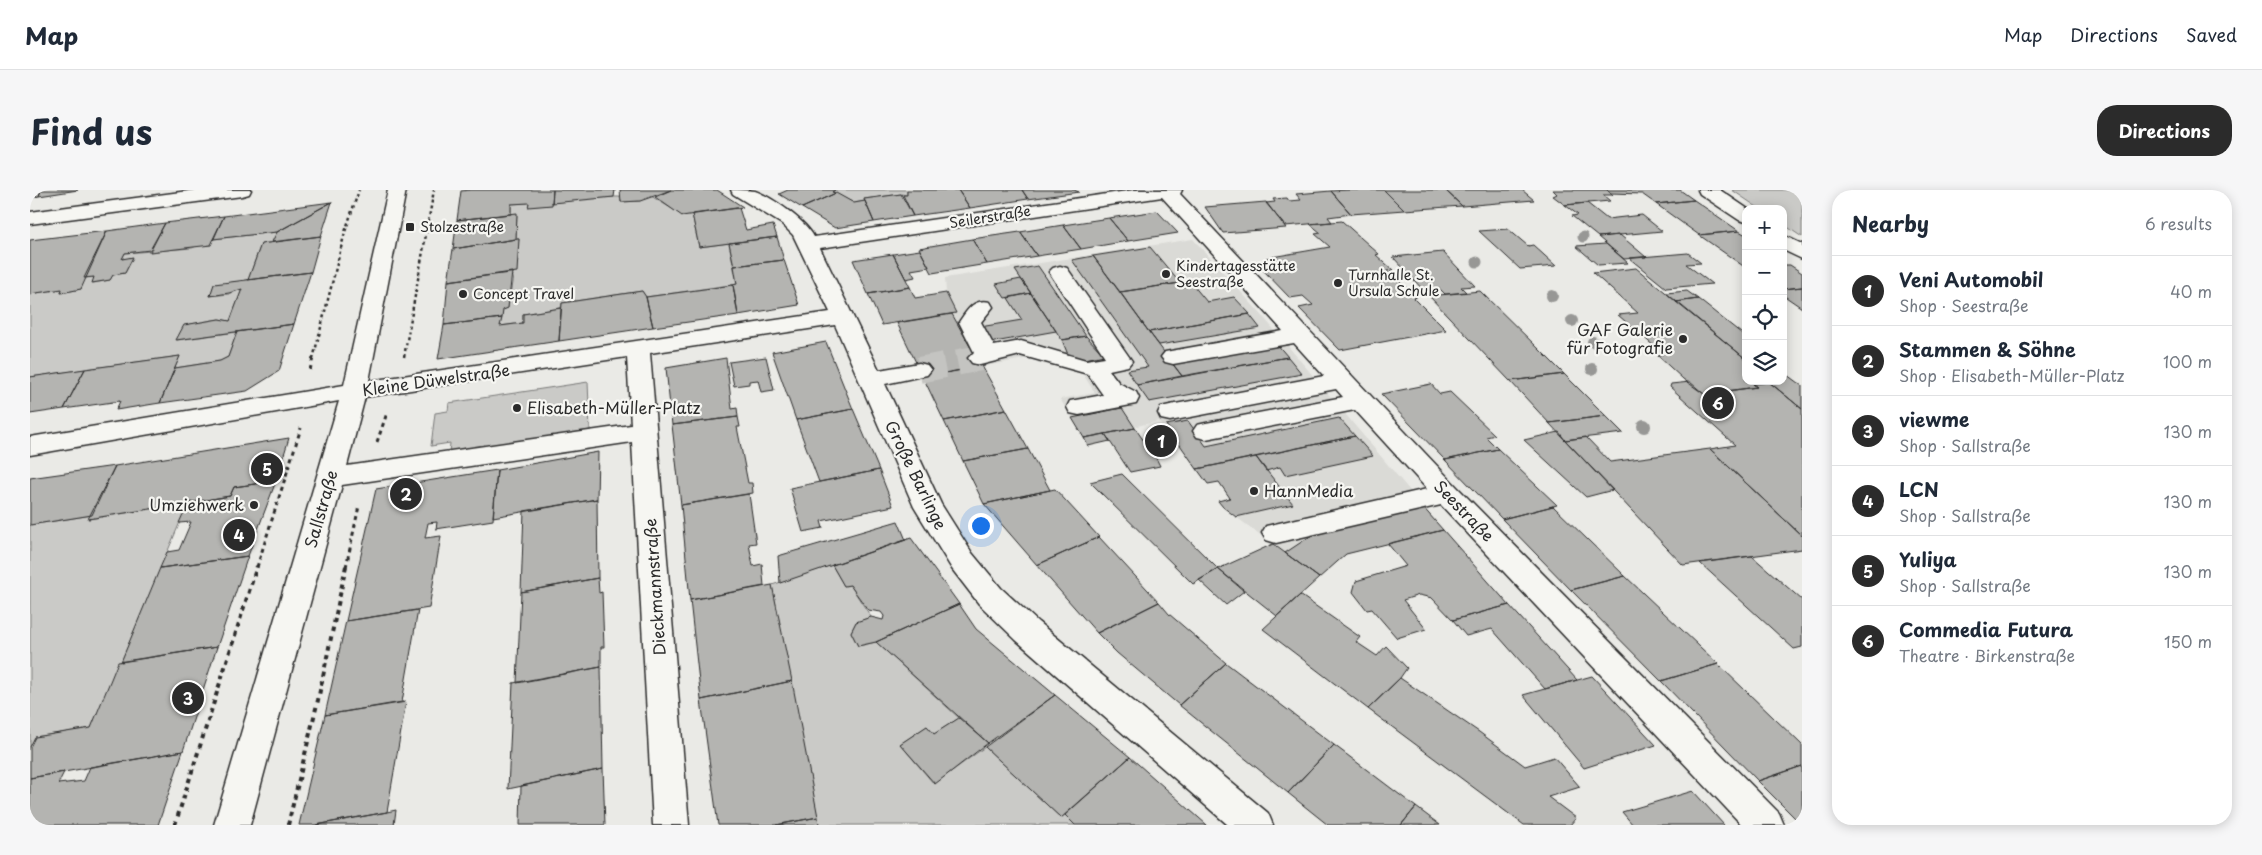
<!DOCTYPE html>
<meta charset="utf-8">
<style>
:root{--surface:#fff;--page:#f6f6f7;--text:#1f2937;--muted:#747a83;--line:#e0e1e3;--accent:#2b2b2b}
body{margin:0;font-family:"Playpen Sans",sans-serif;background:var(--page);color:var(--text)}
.controls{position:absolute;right:15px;top:15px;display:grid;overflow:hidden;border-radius:10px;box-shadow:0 2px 12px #0003}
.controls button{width:45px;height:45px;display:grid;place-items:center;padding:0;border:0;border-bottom:1px solid var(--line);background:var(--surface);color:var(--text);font:25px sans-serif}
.you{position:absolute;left:950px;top:335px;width:18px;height:18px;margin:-12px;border:4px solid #fff;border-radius:50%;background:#1a73e8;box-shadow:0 0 0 8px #1a73e833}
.badge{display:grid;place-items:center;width:32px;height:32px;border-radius:50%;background:var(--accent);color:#fff;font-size:16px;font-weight:700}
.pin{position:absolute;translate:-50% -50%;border:2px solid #fff;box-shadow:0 1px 5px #0006}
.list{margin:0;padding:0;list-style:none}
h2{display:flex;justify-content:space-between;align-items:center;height:65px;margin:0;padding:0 20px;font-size:21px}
h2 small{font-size:16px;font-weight:400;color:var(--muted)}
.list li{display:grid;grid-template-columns:32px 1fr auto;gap:15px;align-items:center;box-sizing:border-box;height:70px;padding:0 20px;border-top:1px solid var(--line)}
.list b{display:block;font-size:19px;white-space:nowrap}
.list p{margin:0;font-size:16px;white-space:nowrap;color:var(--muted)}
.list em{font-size:16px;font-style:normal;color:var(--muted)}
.icon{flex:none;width:28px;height:28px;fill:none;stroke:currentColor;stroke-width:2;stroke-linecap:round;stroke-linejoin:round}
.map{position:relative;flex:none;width:1772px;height:635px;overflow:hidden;border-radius:20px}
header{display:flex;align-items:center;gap:30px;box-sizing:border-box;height:70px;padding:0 25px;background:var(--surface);border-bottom:1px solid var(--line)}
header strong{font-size:24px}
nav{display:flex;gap:28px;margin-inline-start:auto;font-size:18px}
.intro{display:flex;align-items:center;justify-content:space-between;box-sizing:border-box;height:120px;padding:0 30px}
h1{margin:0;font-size:35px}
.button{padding:12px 22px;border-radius:20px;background:var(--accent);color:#fff;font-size:18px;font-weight:700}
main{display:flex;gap:30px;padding:0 30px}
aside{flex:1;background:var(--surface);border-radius:20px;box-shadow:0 2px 12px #0003}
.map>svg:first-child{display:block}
</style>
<header>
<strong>Map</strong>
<nav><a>Map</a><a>Directions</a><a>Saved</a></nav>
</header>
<div class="intro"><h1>Find us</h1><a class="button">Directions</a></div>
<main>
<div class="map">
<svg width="1772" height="635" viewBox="0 0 1772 635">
<rect width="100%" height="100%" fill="#eaeae6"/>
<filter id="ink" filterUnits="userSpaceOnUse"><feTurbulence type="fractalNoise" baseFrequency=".02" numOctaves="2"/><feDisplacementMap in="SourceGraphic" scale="10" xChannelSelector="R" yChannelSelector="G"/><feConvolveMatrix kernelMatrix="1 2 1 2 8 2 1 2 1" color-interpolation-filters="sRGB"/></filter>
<g filter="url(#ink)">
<path fill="#dadad6" d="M1163,49L1230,123L1413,340L1317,364L1289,388L1206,327L1263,314L1226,267L1167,279L1137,235L1132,236L1129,231L1054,248L1030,209L1065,203L1051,181L1022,172L1009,174L1005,167L955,176L942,160L922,124L926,122L916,103L915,88Z"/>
<path fill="#cacac7" stroke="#7a7a79" d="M805,0H877V5L871,4L834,9L835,11L824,13L802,2Z
M1702,0H1772V47L1753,34V19H1730Z
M621,6L652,25L662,24L669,57L699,53L707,94L616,107L612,101L532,113L531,118L493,124V133L470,136L473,120L478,118L489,49H486L487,24H481V14L584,7H590L591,12L610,11Z
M247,42L242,52L231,54L218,90L184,95L180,106L199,104L212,99L200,131L189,129L155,135L147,150L207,142L198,167L190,171L145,178L150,166L0,187V104L32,99L31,103L51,99L54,88L64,87L63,93L80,90L83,85L95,83L103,68L92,69L95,63L162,58L183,49Z
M558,192L560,240L419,263L420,253L401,256L405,223L418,221L419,213Z
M158,313L91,472L61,538L5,547L0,557V335L62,325L59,329Z
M802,375L814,396L820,395L841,427L826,432L821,442L828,456L846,452L929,528L904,544L897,536L870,554L904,594L955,557L1031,628L1035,625L1045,635H789L742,395Z"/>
<path fill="#b4b4b1" stroke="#2b2b2b" d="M0,0H11L9,6L0,8Z
M11,0H48L9,6Z
M441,0H523L522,15L498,17L499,13L481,14V24L427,30L431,1Z
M523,0H585L584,7L522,13Z
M590,0H641L610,11L591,12Z
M641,0H687L713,17L652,26L625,7Z
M758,0H805L802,2L806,3L772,18L749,4Z
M877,0H928L940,18L883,26L873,5H877Z
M928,0H992L998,9L940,18Z
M992,0H1044L1049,2L998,9Z
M1319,0H1354L1374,20L1321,24L1301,1Z
M1354,0H1415L1432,16L1374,20Z
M1415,0H1492L1504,10L1432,16Z
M1523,0H1577L1583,5H1573L1580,11L1535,15L1523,6L1527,4Z
M1577,0H1650L1664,10L1626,14L1612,4L1581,3Z
M1301,1L1321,24L1298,27L1302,32L1255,36L1236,13L1245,12L1243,9L1257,8L1259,11L1271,10L1266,4Z
M806,3L824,13L835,11L844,32L805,38L772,18Z
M871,4L883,26L844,32L834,9Z
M1664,10L1709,41L1669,45L1626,14Z
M302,12L291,46L242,52L247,42Z
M302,12L247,42L183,49L194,26Z
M1236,12L1256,38L1193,43L1175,17Z
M1557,13L1577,29L1612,25L1632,41L1568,47L1542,26L1548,25L1535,15Z
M709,18L716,40L743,35L747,47L669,57L662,24Z
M1127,21L1148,43L1098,51L1079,28Z
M487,23L486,49L423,59L427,30Z
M194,26L181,55L120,62L135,33Z
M1079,28L1098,51L1051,59L1033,35Z
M1312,31L1349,64L1346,65L1363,80L1357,81L1387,107L1384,108L1416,140L1310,160L1269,118L1283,115L1273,106L1260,108L1233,80L1246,78L1236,68L1300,57L1285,44L1291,43L1280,34Z
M135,33L120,60L95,63L92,69L103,67L95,83L83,85L80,90L62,93L64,87L54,88L77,41Z
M1033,35L1051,59L1007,66L990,42Z
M1478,39L1498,56L1503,55L1526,76L1490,79L1449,41Z
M77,41L51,99L31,103L32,99L0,104V50Z
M1709,41L1716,45V78L1669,45Z
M990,42L1007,66L957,74L942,49Z
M1590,45L1616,67L1594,69L1568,47Z
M291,46L281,82L218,90L231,54Z
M747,47L754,70L704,76L699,53Z
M486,49H489L487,82L418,91L423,59Z
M942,49L957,74L902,83L889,58Z
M1576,54L1598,73L1568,75L1546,56Z
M1120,57L1150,93L1090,102L1063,66Z
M890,60L899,77L881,80L885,87L876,89L863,64Z
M1413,62L1445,96L1431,97L1436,102L1415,104L1410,99L1394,101L1363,67Z
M1658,63L1671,73L1656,74L1682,94L1636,98L1599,68Z
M863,64L880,97L838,104L823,70Z
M1063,66L1119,142L1152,186L1107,195L1097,180L1118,177L1042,70Z
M754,70L769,115L708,125L703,95L707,94L704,76Z
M1753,75H1760L1772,83V97L1753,99Z
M1008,76L1056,146L1032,150L985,80Z
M1606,78L1716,169V191L1739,192L1723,194L1727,197L1674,204L1653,189L1627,165L1633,164L1588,125L1608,123L1563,83Z
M281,82L264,134L146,150L154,135L189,129L200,131L212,99L199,103L180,106L184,94Z
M482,82L478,118L473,120L472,128L414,135L418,91Z
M991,89L1001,103L975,108L966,94Z
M1150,93L1153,97L1163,95L1177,112L1204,107L1220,124L1119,142L1090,102Z
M703,95L708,125L623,137L616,107Z
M880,97L885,108L916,103L926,123L852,135L838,104Z
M1772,97V118L1753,105V99Z
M612,101L616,107L623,137L529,151L532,113Z
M1450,101L1510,160L1534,184L1480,191L1399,106Z
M1657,101L1668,109L1646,112L1636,103Z
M1001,103L1026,141L959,153L950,137L992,130L978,108Z
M1668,109L1716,147V169L1646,112Z
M531,118L529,151L408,169L414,135L472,128L470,136L493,133V124Z
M922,124L942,160H945L955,176L893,187L867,133Z
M1219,124L1230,138L1129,155L1119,142Z
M264,134L249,181L217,201L130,213L145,178L190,171L198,167L207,142Z
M1056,146L1074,165L1041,172L1032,150Z
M796,152L823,219L766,230L742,162Z
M1246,153L1258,167L1152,186L1141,172Z
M150,166L130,213L86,220L90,211L34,219L55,179Z
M736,167L744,200L731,202L728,190L719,191V194L704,196L699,172Z
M1258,167L1272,184L1119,212L1107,195Z
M696,168L702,219L707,218L708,227L642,235L636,178Z
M952,176L976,219L914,231L893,187Z
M55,179L34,219L0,224V187Z
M1753,182L1772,196V219L1738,191H1753Z
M1534,184L1576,226L1519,233L1480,191Z
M1660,192L1674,204L1727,197L1723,194L1739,192L1772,219V346L1680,259L1705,255L1640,197L1641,194Z
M1401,194L1410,204L1420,202L1465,245L1456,247L1468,259L1415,270L1351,204Z
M1092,218L1105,238L1054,248L1042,228Z
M823,219L849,280L789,292L766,230Z
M976,219L998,259L933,271L914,231Z
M1576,226L1593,243L1535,250L1519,233Z
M708,227L710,237H707L718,293H722L723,303L651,315L642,235Z
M1309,228L1325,246L1167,279L1136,235L1158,231L1176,256Z
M1105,238L1127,270L1130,276L1100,282L1075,244Z
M1529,242L1535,250L1583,300L1556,307L1494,250Z
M1075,244L1080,251L1058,256L1054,248Z
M1325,246L1343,266L1255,285L1250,277L1236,281L1226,267Z
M1556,247L1580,272L1680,259L1772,346V359L1653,375L1535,250Z
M259,248L246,291L204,297L200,306L58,329L85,276Z
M998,259L1020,300L954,314L933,271Z
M1468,259L1527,315L1472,329L1415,270Z
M568,262L567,309L463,327L467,280Z
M1226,267L1263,314L1206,327L1193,317L1188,311L1200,308L1189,292L1178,294L1167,279Z
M85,276L62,325L0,335V288Z
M467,280L463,330L406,339L407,332L398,333L395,348L411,346L399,418L316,431L346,299Z
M849,280L863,316L791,331L793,338L773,342L760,298Z
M1092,284L1188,379L1163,394L1060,292Z
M246,291L218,366L130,378L137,362L149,360L161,332L149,333L158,313L200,306L204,297Z
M1025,299L1069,347L1007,375L954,314Z
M719,304L726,353L719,354L723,376L732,374L734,396L660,410L651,315Z
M567,309L568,388L491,402L494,321Z
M1391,315L1413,340L1316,364L1289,388L1255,363L1291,339Z
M1523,316L1595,386L1541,400L1472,329Z
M868,331L876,350L750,393L748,366Z
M1413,340L1479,415L1423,430L1402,408L1389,405L1373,410L1396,439L1367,448L1342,419L1337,420L1323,402L1326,391L1376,376L1358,354Z
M1069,347L1129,412L1067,443L1007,375Z
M881,348L929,414L846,452L828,456L821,442L826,432L841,427L853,430L854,426L851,422L838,420L820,395L814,396L802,375Z
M1243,354L1289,388L1247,426L1188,379Z
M218,366L187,457L91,472L130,378Z
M1722,366L1772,410V457L1764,459L1670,373Z
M1188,379L1214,401L1196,415L1169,390Z
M1595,386L1688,474L1631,491L1541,400Z
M568,388L569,403L572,402L574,457H571V477L487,493L491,402Z
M742,395L762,491L671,510L660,410Z
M1270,405L1330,447L1326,452L1347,466L1356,456L1377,478L1370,488L1338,519L1233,439Z
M1129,412L1139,424L1196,473L1149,515L1087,463L1067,443Z
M929,414L946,439L1025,505L958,553L846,452Z
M1479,415L1547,490L1515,499L1462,439L1436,446L1423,430Z
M388,420L372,512L295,525L316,431Z
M187,457L153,561L0,588V557L5,547L61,538L88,472Z
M1196,473L1304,555L1258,603L1149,515Z
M1688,474L1772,555V576L1728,591L1631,491Z
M571,477L573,579L478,599L483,493Z
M1562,486L1626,555L1554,578L1493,505Z
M1370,488L1449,542L1495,576L1524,567L1550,597L1518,607L1546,628L1540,635H1494L1338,519Z
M762,491L788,627L746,635H688L671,510Z
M1025,505L1100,567L1031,628L955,557Z
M376,512L357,622L286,635H269L295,525Z
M929,528L958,553L905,594L870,554L897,536L904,544Z
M1304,555L1386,617L1371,635H1298L1258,603Z
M153,561L128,635H0V588L34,582L28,594L54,591L60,577Z
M1100,567L1177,635H1045L1035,625Z
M1772,576V635L1728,591Z
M573,579L575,635H490L491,596Z
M1663,601L1694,635H1603L1592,622Z
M1386,617L1410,635H1371Z
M366,620L364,635H286L357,622Z
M788,627L789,635H746Z"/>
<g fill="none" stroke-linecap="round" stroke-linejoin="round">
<path stroke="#c4c4c1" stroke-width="21" stroke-dasharray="21 11" stroke-linecap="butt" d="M946,169L950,168"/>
<path stroke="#c4c4c1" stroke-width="26" stroke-dasharray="26 13" stroke-linecap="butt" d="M889,180L950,168"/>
<defs>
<path id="minor" d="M166,0H221L219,4L212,6L0,34V22Z
M358,0H376L339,191L800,122L763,45L752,34L703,4L701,0C708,0 718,0 725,1C742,7 776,31 784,47L1104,0H1152L1150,4L1427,297L1749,623L1754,635H1712L1411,315L1246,353L1236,350L1232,343L1236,336L1397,299L1325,220L1176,249L1167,247L1163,241L1167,235L1176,233L1313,207L1306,199L1140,231L1131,229L1128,223L1131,217L1140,215L1294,186L1264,153L1143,174L1135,172L1131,167L1135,162L1253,141L1132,7L790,58L849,180L889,173L897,175L901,180L897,185L855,194L911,314L942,363L971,398L1008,432L1238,623L1243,635H1198L986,450L949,414L922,379L884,317L805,135L620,163L659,635H623L602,252L312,295L220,635H184L309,211L0,265V247L314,195ZM597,167L601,235L317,276L335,207Z
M1668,0H1690L1718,19H1716V32L1709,30L1670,4Z
M1753,45L1772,54V69L1753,60Z
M1030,76L1037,78L1102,171L1098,176L1079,180L1089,193L1106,202L1109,208L1106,214L1049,225L1040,223L1037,217L1040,211L1073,205L1058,184L990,165L950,175L942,173L938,168L944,162L929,132C937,120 944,108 960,112L963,117L951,132L964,156L991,151L1056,170L1075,167L1019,82L1023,78Z"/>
</defs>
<use href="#minor" stroke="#2b2b2b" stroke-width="3"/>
<path stroke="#2b2b2b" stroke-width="2.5" stroke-dasharray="3 3" stroke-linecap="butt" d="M374,167L404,0
M283,169L315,42L329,0"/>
<path stroke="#2b2b2b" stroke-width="3" stroke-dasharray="4 4" stroke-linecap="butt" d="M280,180L283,168
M347,252L357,223
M227,377L271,238
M316,377L329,316"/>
<path stroke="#2b2b2b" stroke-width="4" stroke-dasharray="4.5 4.5" stroke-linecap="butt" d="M145,635L227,376
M258,635L288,510L316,376"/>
<use href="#minor" fill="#f6f6f2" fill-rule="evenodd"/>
</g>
<g fill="#979795">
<circle cx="1553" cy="47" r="5.5"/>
<circle cx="1447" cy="72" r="5.5"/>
<circle cx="1522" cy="106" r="6"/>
<circle cx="1542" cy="131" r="6"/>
<circle cx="1563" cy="152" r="6"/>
<circle cx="1562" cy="179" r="6"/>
<circle cx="1614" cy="236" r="7"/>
</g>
</g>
<g fill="#2b2b2b" stroke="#f6f6f2" stroke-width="2">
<rect x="375" y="32" width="10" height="10" rx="2.5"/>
<circle cx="1136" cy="84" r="5"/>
<circle cx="1308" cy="93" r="5"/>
<circle cx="433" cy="104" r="5"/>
<circle cx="1653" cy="149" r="5"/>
<circle cx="487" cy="218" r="5"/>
<circle cx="1224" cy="301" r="5"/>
<circle cx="224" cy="315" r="5"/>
</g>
<g text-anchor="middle" stroke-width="4.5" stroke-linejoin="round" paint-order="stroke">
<g font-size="14" fill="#2b2b2b" stroke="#f6f6f2">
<text transform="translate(960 27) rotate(-9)" y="5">Seilerstraße</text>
</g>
<g font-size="14" fill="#2b2b2b" stroke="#f6f6f2" text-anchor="start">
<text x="390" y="42">Stolzestraße</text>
<text x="1146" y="81">Kindertagesstätte<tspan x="1146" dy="16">Seestraße</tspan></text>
<text x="1318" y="90">Turnhalle St.<tspan x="1318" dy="16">Ursula Schule</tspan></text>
<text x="443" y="109">Concept Travel</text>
</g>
<g font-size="16" fill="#2b2b2b" stroke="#f6f6f2" text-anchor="end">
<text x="1643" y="146">GAF Galerie<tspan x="1643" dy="18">für Fotografie</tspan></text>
<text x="497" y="224" text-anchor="start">Elisabeth-Müller-Platz</text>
<text x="1234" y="307" text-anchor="start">HannMedia</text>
<text x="214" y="321">Umziehwerk</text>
</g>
<g font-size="16" fill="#2b2b2b" stroke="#f6f6f2">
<text transform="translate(406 190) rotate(-8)" y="6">Kleine Düwelstraße</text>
<text transform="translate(886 285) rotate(64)" y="6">Große Barlinge</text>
<text transform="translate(291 319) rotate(-74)" y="6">Sallstraße</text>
<text transform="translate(1434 321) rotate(46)" y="6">Seestraße</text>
<text transform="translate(625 397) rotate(-94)" y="6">Dieckmannstraße</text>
</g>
</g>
</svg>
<div class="controls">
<button>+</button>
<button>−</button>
<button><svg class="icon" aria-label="locate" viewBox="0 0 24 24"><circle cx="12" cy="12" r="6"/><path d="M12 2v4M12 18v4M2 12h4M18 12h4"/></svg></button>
<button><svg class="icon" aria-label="layers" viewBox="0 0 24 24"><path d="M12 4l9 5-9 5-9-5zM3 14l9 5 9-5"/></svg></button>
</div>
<div class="you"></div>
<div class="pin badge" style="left:1131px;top:251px">1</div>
<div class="pin badge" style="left:376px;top:304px">2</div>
<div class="pin badge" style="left:158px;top:508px">3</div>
<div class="pin badge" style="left:209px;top:345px">4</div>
<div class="pin badge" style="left:237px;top:279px">5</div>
<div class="pin badge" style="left:1688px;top:213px">6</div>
</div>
<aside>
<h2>Nearby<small>6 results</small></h2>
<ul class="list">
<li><span class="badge">1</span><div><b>Veni Automobil</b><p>Shop · Seestraße</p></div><em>40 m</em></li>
<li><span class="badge">2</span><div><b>Stammen &amp; Söhne</b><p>Shop · Elisabeth-Müller-Platz</p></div><em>100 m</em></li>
<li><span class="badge">3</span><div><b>viewme</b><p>Shop · Sallstraße</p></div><em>130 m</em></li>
<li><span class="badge">4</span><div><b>LCN</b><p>Shop · Sallstraße</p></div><em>130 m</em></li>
<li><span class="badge">5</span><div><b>Yuliya</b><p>Shop · Sallstraße</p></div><em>130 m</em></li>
<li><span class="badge">6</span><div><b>Commedia Futura</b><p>Theatre · Birkenstraße</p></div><em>150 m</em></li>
</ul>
</aside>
</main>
